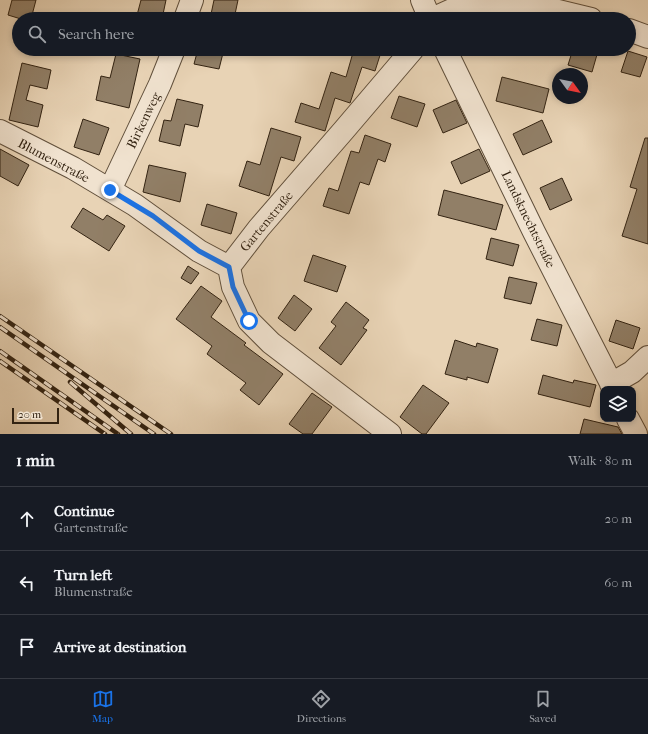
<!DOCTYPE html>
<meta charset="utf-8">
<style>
:root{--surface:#171b24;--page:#20242c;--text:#f1f3f6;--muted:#9ea1a6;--line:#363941;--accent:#1a73e8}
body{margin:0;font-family:"IM FELL French Canon",serif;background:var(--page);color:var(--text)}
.controls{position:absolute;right:12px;bottom:12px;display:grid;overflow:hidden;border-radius:8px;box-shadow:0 2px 6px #0003}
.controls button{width:36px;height:36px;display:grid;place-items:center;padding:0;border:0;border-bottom:1px solid var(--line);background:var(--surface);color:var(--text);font:20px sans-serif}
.compass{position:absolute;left:552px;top:68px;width:36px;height:36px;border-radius:50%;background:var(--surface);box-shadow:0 2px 6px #0003;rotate:123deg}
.scale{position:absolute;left:12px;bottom:10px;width:47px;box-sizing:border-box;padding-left:4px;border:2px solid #332312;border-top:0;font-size:11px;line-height:14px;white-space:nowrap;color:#332312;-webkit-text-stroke:3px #f0e2cf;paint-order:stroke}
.stop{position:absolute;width:12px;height:12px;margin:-9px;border:3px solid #1a73e8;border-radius:50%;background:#fff}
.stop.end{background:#1a73e8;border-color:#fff;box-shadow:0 1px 4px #0008}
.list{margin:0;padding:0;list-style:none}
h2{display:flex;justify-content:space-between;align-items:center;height:52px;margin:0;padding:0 16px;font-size:17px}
h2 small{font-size:13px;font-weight:400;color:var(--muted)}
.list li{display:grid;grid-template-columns:26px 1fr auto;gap:12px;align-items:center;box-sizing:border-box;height:64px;padding:0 16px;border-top:1px solid var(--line)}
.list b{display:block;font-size:15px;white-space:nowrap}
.list p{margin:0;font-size:13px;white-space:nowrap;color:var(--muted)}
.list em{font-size:13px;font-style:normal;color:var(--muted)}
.icon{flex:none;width:22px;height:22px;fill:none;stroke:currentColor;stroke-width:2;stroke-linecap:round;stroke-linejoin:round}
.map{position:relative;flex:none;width:648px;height:434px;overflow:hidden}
.search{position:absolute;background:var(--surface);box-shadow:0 2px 6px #0003;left:12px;right:12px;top:12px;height:44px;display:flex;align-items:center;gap:10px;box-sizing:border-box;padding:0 14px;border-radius:22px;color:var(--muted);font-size:15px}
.sheet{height:244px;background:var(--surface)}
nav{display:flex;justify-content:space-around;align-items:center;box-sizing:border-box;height:56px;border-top:1px solid var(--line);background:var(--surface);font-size:11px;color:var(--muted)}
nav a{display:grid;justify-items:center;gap:2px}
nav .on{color:var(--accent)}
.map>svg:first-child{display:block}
</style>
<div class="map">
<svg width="648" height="434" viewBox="0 0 648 434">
<rect width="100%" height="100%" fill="#e8d3b5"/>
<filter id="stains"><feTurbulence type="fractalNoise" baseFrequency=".005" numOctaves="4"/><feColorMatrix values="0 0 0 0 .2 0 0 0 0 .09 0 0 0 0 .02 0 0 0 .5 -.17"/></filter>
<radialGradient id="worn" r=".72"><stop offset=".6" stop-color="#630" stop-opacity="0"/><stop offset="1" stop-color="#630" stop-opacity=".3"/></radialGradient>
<path fill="#917f67" stroke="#332312" d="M12,0H36L31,19H21L8,15Z
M141,0H166L162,19H136Z
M214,0H238L234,19H210Z
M198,49H224L219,69L194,64Z
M354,49H382L375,71L362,67L350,103L335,98L325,131L295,122L301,103L319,109L331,72L346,77Z
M573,49H591L598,51L592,72L568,65Z
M628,51L647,57L640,77L621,72Z
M116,54L140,59L129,108L96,100L101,76L110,78Z
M22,63L51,70L47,89L30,85L26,100L43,105L38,127L9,120Z
M502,77L549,89L543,113L496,101Z
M399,96L425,104L417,127L391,118Z
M177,99L203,105L198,127L185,124L180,146L159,141L164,120L171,121Z
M456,100L467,123L443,133L433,110Z
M83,119L109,128L99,155L74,147Z
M542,120L552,142L523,155L513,134Z
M271,128L301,137L294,161L281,157L269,196L239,186L247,161L260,165Z
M365,135L391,144L385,162L378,159L369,185L360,182L349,214L323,206L329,188L338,191L351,151L359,153Z
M645,138H648V244L622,236L637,189L630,187Z
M0,149L29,165L18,186L0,176Z
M479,149L490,171L461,184L451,162Z
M149,165L186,173L180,202L143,192Z
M562,178L572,200L550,210L540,188Z
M444,190L503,205L496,230L438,215Z
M207,204L237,213L231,234L201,225Z
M83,208L103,220L107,215L125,226L109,251L71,227Z
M491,238L519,245L513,266L486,259Z
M313,255L346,266L337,292L304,281Z
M188,266L199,273L191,284L181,278Z
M509,277L537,283L531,304L504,298Z
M201,286L222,301L211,317L246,343L244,345L283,374L259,405L240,390L246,383L207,354L212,346L176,319Z
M294,295L312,309L295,331L278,318Z
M346,302L369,320L363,328L367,330L341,365L319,348L336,326L331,322Z
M537,319L562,325L557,346L531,340Z
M616,320L640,328L633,349L609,341Z
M455,340L476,347L477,343L498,349L488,383L467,377V380L445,374Z
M543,375L573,383L574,380L596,385L590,407L538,394Z
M423,385L449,403L426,434H422L400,417Z
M312,393L332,407L312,434H303L289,424Z
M584,419L618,427L622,434H580Z"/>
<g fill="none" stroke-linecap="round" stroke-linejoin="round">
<defs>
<path id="minor" d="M422,0L430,19
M185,19L192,0
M432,19L454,9L493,4L550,9L591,19
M629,30L648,37
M445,49L534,232L614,389
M0,131L73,168L135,205L199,251L229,267
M110,190L160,84L174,49
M611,384L632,372L648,357
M628,419L636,434
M390,434L271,343L249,321L233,287L229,267L259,228L344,130L413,49"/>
</defs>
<use href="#minor" stroke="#604f3b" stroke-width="24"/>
<use href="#minor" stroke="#f0e2cf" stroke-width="22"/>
<defs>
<path id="rail" d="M0,316L171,434
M0,327L154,434
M0,351L118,434
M0,361L105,434
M70,382L131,434"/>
</defs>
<use href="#rail" stroke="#332312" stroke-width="4.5"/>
<use href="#rail" stroke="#f0e2cf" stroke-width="3" stroke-dasharray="9" stroke-linecap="butt"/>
</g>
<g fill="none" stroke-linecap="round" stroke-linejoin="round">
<path stroke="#1a73e8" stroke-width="5" d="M110,190L153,216L199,251L229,267L233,287L249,321"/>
</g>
<g text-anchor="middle" stroke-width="3" stroke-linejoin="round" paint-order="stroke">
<g font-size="13" fill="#332312" stroke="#f0e2cf">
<text transform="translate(143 120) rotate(-64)" y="5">Birkenweg</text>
<text transform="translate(54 160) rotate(28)" y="5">Blumenstraße</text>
<text transform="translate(529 219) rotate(64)" y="5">Landsknechtstraße</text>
<text transform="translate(266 221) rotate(-50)" y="5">Gartenstraße</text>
</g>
</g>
<rect width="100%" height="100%" filter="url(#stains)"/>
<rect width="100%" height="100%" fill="url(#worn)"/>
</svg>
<div class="controls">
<button><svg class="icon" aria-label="layers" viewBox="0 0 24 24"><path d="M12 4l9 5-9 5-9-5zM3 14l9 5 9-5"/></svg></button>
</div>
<svg class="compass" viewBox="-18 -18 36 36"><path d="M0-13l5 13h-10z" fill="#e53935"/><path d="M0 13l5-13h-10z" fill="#9ea1a6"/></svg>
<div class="scale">20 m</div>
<div class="stop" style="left:249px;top:321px"></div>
<div class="stop end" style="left:110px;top:190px"></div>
<div class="search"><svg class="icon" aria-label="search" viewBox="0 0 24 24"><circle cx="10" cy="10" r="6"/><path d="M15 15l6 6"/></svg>Search here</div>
</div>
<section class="sheet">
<h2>1 min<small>Walk · 80 m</small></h2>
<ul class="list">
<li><svg class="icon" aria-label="ahead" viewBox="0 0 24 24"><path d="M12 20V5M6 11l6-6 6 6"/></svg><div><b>Continue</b><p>Gartenstraße</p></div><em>20 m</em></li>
<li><svg class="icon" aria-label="left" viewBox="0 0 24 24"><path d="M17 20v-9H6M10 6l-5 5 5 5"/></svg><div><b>Turn left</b><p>Blumenstraße</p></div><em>60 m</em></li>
<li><svg class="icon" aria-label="arrive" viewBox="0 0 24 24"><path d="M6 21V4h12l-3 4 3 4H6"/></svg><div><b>Arrive at destination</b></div></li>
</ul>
</section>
<nav>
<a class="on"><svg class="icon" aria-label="map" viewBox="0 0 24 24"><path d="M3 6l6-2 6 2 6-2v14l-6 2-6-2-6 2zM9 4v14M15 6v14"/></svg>Map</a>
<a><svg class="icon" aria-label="directions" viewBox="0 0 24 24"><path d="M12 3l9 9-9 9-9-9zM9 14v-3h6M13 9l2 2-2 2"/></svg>Directions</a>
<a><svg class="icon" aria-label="saved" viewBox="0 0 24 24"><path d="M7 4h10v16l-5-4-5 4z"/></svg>Saved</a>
</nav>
